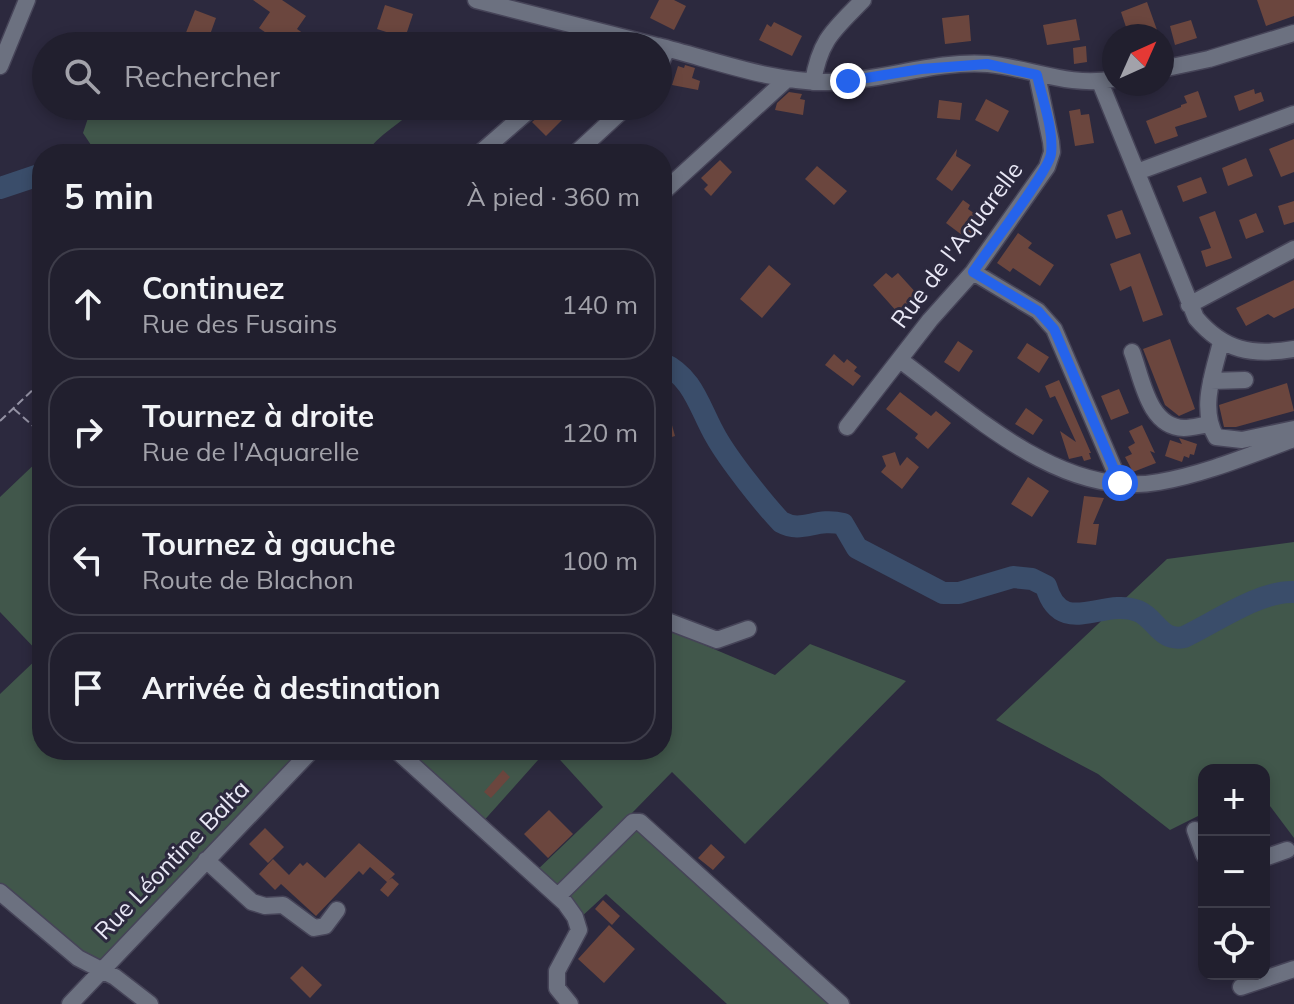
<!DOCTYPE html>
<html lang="fr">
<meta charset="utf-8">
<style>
:root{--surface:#211f2e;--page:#2d2c3a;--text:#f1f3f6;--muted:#a2a2aa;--line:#3e3d4a}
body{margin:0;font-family:Mulish,sans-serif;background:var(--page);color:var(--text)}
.controls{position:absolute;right:24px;bottom:24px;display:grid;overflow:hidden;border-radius:16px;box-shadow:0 4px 12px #0003}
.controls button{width:72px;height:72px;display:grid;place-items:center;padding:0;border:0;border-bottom:2px solid var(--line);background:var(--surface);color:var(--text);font:40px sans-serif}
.compass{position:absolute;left:1102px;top:24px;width:72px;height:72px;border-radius:50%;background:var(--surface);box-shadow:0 4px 12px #0003;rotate:45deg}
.stop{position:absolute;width:24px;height:24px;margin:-18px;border:6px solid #2563eb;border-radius:50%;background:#fff}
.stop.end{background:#2563eb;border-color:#fff;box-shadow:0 2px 8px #0008}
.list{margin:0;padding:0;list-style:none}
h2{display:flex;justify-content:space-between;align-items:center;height:104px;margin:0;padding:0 32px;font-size:34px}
h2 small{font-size:26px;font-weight:400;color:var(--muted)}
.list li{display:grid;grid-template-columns:52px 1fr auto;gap:24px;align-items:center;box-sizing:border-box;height:112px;margin:0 16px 16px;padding:0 16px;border:2px solid var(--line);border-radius:32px}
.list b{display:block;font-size:30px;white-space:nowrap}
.list p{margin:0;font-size:26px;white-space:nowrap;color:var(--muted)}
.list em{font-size:26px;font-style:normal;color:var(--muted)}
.icon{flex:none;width:44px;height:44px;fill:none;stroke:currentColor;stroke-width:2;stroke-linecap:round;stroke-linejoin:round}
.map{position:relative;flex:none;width:1294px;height:1004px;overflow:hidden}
.search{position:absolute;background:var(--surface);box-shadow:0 4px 12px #0003;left:32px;top:32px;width:640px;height:88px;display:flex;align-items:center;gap:20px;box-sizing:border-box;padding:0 28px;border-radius:44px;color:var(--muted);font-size:30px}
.panel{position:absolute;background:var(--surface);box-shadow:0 4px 12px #0003;left:32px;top:144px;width:640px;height:616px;border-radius:32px}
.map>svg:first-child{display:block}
</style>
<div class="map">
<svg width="1294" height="1004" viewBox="0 0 1294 1004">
<rect width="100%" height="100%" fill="#2c293e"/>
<path fill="#41574b" d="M97,106H419C401,123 379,134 365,154H97L83,133L90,112Z
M42,457V750H311L101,970L0,892V694L41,655L0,612V497Z
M1294,542V838L1264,798V770H1204V813L1170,830L1098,774L996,720L1167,559Z
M662,627L775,675L810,644L906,681L745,844L672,772L554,893L533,874L603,807L551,750H662Z
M396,750H547L480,825Z
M633,822L841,1004H727L606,894L579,919L558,896Z"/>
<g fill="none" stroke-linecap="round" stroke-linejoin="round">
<path stroke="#3a4d6a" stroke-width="22" d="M0,188L42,174
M662,363C694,377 700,410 716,437C729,460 763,503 781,522C803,534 815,517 843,524L857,548L943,593H959L1013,577L1032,579L1046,586C1061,639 1103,597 1138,611C1156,618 1160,642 1184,637C1214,623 1261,590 1294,592"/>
</g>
<path fill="#6b463e" d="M253,0H282L306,16L297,29L307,36L301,46H271L275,39L259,28L270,12Z
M659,0H674L686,6L674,30L650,18Z
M1257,0H1294V16L1266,26Z
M1147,2L1157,30L1139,36H1129L1121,12Z
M385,5L413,14L405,38L377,29Z
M195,10L216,18L207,43L185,35Z
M969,15L971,41L945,44L942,18Z
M1076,19L1080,40L1047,45L1043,25Z
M1191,20L1197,38L1175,45L1170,26Z
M774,22L802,36L792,56L759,40L767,24L771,27Z
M1086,46L1087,62L1074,64L1073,48Z
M685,65L695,68L692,78L700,81L698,90L672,85L678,66L684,68Z
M1254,89L1255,94L1261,92L1264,101L1239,111L1234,96Z
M1198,91L1207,117L1175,127L1178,136L1155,144L1146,121L1181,107V105L1187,103L1184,96Z
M789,92L802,94L800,99L805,100L803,115L775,110L777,103Z
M986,99L1009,111L998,132L975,120Z
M939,100L962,103L960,120L937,118Z
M545,106L552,112L555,109L564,118L546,136L532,122L542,114Z
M1080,109L1081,115L1089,114L1094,143L1075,146L1069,111Z
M1294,139V172L1281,177L1269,149Z
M957,149L956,156L971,165L952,191L936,179Z
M1246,158L1253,176L1228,186L1222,168Z
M720,160L732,172L711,196L704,189L708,185L701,178Z
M817,166L847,191L834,205L805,179Z
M1201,177L1207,193L1183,202L1177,186Z
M963,200L970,205L968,209L985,221L970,241L946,223Z
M1294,201V222L1284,225L1278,206Z
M1122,210L1131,234L1116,239L1107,215Z
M1215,211L1232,258L1206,267L1201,251L1211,248L1199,217Z
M1256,213L1264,232L1246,239L1239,220Z
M1018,233L1032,243L1028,248L1054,265L1040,286L1013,268L1010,272L997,263Z
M1140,253L1163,315L1143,322L1131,286L1120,291L1110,264Z
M769,265L791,284L762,318L740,299Z
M886,273L892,278L898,273L918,295L898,313L873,285Z
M1294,280V308L1274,318L1268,314L1246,326L1236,308Z
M1170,339L1195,409L1179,416L1165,405L1143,349Z
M958,341L973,351L959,372L944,362Z
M1027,343L1049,357L1039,373L1017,358Z
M834,354L844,363L847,359L857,367L854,371L861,376L853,386L825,365Z
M1059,380L1091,453H1089L1091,459L1084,461L1082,456L1069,459L1060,431L1076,442L1055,396L1050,398L1045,386Z
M1287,383L1294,411L1236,427H1224L1219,405Z
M1119,389L1129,413L1111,420L1101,396Z
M900,392L931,416L936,411L951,423L928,449L915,438L918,434L886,409Z
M662,400H665L675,436L662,440Z
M1026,408L1043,420L1033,435L1015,424Z
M1142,425L1155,453L1150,451L1156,463L1133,472L1125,457L1132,454L1128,447L1135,443L1129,431Z
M1179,438L1197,444L1194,455L1190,454L1189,458L1184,456L1182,462L1165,456L1170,440L1182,444Z
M895,452L900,466L907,457L919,467L902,489L881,472L886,466L882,456Z
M1028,477L1049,491L1032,517L1011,504Z
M1084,496L1104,498L1093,524H1099L1096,545L1077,543Z
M503,770L510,777L491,798L484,792Z
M549,810L573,834L548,858L524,834Z
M265,828L284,847L268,863L249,844Z
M359,843L395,874L389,880L392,878L399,884L388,897L380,890L387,882L370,867L363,875L359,871L316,916L281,884L275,890L259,874L273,859L289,875L300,863L303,866L307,862L325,878Z
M711,844L725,857L713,870L698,858Z
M603,900L620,916L612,925L595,909Z
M609,925L635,949L604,983L578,959Z
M302,966L322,985L310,998L290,978Z"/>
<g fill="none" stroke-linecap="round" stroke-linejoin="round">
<defs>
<path id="minor" d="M476,0L657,46
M658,46C714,60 773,83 831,82C883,81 935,60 988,64C1030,68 1071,88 1114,79
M0,66L27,0
M658,69L667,49
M1162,69L1209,59L1294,33
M813,82C820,39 834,30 863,0
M1100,82L1196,318C1224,351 1252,356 1294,349
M479,154L534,106
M575,154L627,106
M1137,172L1294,114
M662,193L787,79
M973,272L1038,311L1054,329L1120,483
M1189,305L1294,249
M1221,342C1214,372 1199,408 1216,437L1242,440L1294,429
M1132,352C1142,378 1148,427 1184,428C1192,428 1202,425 1210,424
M900,360C972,413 1062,500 1159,482C1205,474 1250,455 1294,439
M1211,381L1245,380
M847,427L930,320L973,272L1047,167L1052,152L1051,142L1037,75
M662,619L717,640L748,629
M396,750L565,903L575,917L579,930L557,971V988L570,1004
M1195,830L1204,855
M1264,858L1287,850
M206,860L252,902L265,906L283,905L314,928L325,926L337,910
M0,892L78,958L115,977L150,1004
M558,896L633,822H640L841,1004
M1241,987L1294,969
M70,1004L312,750"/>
</defs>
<use href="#minor" stroke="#464458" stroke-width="19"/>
<path stroke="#9391a3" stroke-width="2" stroke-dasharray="8 4" stroke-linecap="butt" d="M14,409L42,434
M0,421L42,381"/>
<use href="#minor" stroke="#6c7180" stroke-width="16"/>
</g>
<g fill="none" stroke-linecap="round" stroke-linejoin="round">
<path stroke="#2563eb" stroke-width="10" d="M848,81L921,69L987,64L1037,75C1042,99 1054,129 1051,154C1049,171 987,251 973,272L1038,311L1054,329L1120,483"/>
</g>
<g text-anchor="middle" stroke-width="6" stroke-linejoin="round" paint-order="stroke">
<g font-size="24" fill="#e9e8f6" stroke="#2c293e">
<text transform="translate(957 245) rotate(-53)" y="8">Rue de l'Aquarelle</text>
<text transform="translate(172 860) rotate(-46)" y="8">Rue Léontine Balta</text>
</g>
</g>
</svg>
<div class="controls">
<button>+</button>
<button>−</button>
<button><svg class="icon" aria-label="locate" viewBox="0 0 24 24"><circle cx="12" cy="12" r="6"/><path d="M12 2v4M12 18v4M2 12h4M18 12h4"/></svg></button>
</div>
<svg class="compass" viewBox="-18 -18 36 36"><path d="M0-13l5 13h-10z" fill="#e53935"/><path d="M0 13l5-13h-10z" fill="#a2a2aa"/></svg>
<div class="stop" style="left:1120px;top:483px"></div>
<div class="stop end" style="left:848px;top:81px"></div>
<div class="search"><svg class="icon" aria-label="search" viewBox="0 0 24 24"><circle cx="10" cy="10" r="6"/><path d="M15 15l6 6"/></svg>Rechercher</div>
<section class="panel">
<h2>5 min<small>À pied · 360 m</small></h2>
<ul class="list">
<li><svg class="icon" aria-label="ahead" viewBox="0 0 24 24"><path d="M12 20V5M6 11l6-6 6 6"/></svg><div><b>Continuez</b><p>Rue des Fusains</p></div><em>140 m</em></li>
<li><svg class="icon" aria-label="right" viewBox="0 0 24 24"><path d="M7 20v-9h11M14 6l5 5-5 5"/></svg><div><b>Tournez à droite</b><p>Rue de l'Aquarelle</p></div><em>120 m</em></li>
<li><svg class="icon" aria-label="left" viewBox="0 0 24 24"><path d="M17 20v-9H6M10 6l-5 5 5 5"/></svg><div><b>Tournez à gauche</b><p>Route de Blachon</p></div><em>100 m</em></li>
<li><svg class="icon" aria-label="arrive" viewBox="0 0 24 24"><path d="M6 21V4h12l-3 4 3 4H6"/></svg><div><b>Arrivée à destination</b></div></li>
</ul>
</section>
</div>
